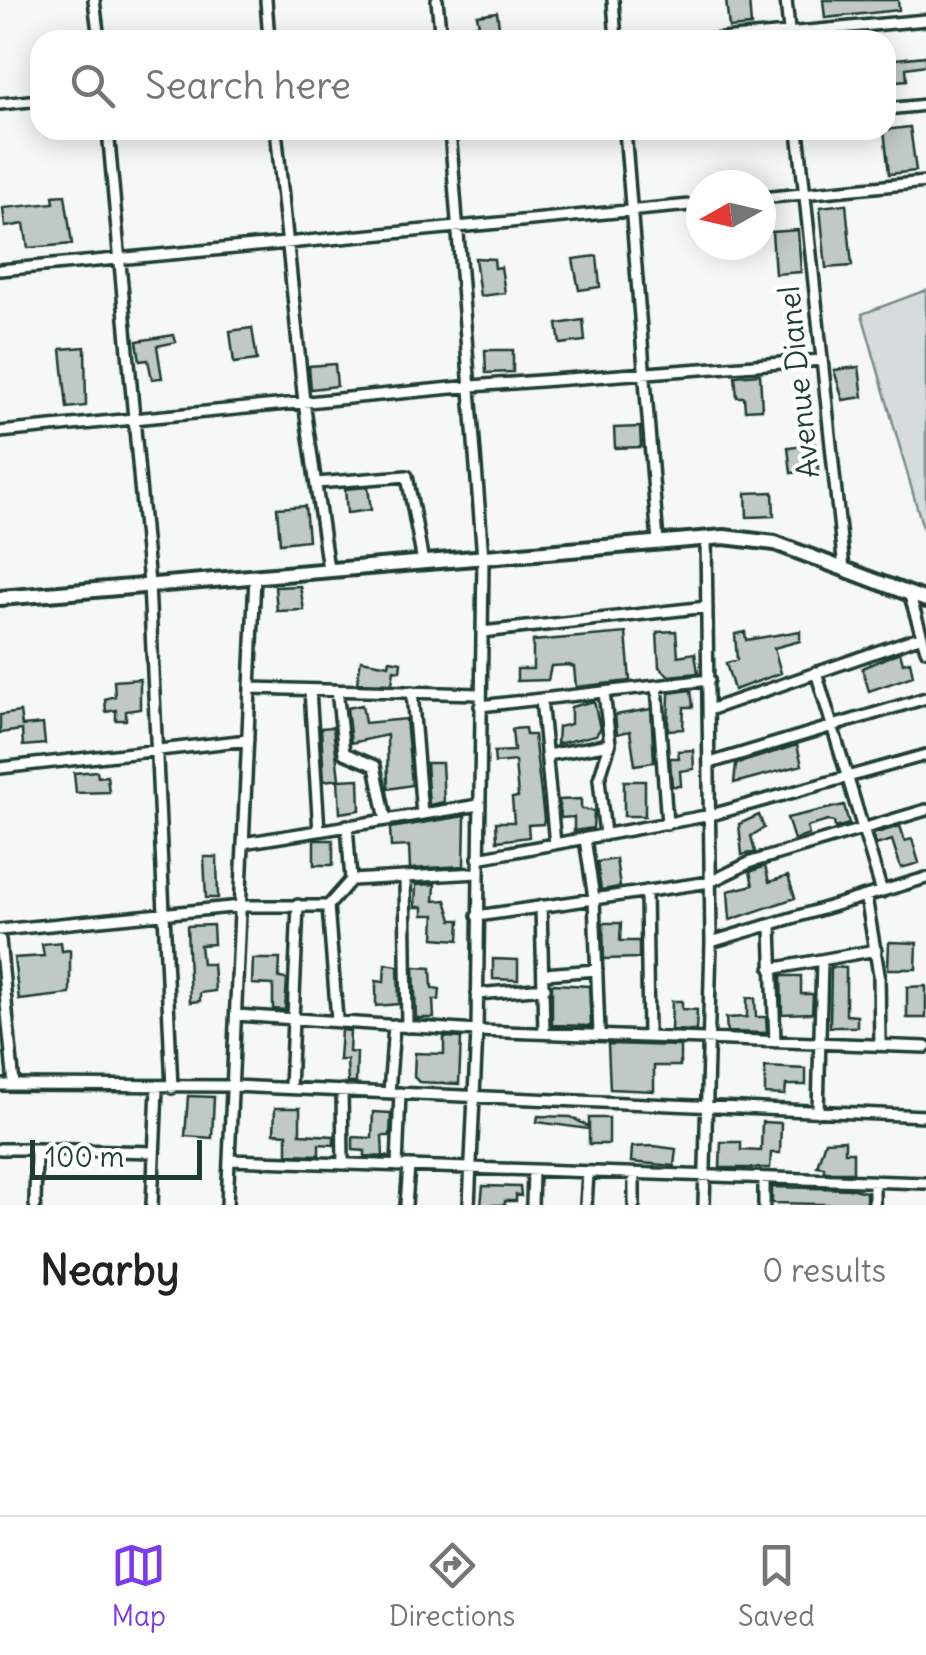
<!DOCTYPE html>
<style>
:root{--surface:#fff;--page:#f2f2f2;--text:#222;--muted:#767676;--line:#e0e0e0;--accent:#7c3aed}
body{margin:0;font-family:Delius,sans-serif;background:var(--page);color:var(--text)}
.compass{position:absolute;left:686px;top:170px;width:90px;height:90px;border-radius:50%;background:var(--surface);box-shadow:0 5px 25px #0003;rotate:262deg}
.scale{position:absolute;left:30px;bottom:25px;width:172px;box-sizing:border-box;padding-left:10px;border:5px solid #1f3d34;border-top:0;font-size:28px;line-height:35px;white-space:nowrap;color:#1f3d34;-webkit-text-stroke:8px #fff;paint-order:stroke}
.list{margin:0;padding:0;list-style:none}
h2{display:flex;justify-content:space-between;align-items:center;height:130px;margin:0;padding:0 40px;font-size:42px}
h2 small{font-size:32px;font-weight:400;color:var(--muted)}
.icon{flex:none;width:55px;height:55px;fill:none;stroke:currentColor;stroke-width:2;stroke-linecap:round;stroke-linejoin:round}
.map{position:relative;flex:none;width:926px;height:1205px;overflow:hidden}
.search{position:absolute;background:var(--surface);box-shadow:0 5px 25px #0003;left:30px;right:30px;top:30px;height:110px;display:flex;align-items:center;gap:25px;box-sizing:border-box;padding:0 35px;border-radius:30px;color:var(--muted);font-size:38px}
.sheet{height:310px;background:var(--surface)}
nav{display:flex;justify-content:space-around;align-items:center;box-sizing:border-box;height:140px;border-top:2px solid var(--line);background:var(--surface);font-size:28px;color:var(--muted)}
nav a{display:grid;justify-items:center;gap:5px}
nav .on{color:var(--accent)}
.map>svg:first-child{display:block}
</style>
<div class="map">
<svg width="926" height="1205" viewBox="0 0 926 1205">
<rect width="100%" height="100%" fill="#f6f7f7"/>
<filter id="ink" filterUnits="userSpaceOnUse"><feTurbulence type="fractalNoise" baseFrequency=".01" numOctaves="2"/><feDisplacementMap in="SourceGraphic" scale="20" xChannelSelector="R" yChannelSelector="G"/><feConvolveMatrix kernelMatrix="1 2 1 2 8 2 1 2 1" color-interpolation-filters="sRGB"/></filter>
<g filter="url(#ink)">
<path fill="#d6dcdb" stroke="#7a8c88" stroke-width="2.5" d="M926,290V539L862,314Z"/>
<path fill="#c0c9c6" stroke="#1f3d34" stroke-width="2.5" d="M726,0H749L751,26L729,28Z
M823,0H898L899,10L825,18Z
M497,12L501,40H457L455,28L479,25L477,15Z
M926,56V65L906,68L907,80L886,82V60Z
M910,127L916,171L889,174L884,130Z
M65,195L72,244L28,248L24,224L5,227L3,208L54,203L53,196Z
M846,204L852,266L826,268L820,207Z
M798,230L801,272L775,274L772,232Z
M597,256L600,287L579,290L573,259Z
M475,258L494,259L495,268L501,267L505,293L480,296Z
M583,320L585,341L560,344L557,324Z
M252,328L257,360L234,363L230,331Z
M174,335L176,342L157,346L162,378L152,379L148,360L140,361L137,341Z
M85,347L86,406L67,408L61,349Z
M485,350H513V372L486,373Z
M335,364L337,386L311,389L309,366Z
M859,367L863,397L843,400L834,370Z
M760,374L762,409L745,410L744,397H737L735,376Z
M640,427L641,447L615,448L614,428Z
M815,444L818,470L791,473L788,447Z
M368,487L371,510L347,513L345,489Z
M773,492L774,516L747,517L746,493Z
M305,506L308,540L280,543L277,508Z
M300,586L304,610L277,611L275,587Z
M676,631L678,656L695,653L698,673L669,676L659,667L657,632Z
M800,631V641L774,648L781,673L734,690L726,663L737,660L735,634L745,632L746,640Z
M626,633L630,681L576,687L574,667L569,665L551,666L548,680L517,681V669H533V641Z
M900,652L903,663L910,661L913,676L869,691L862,668Z
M361,660L389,665L390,660L401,662L400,671L394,670L392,684L357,683Z
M140,679V709L126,711V720H116V710L106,712L105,699L115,696L114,681Z
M691,690L693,707H684L683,729L668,730L669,693Z
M594,701L600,729L596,735L557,744L558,727L571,724V707Z
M362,705L365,723L406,719L412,785L388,789L387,735L351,743L347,708Z
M651,709L654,762L635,765L630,731L617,734L615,715Z
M20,712L22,726L43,724L45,744L23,746L22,730L0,733V715Z
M333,727L339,779L324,781L321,728Z
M525,728L526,735H534L544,819L543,824L528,825L529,837L497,841L496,822H514L512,798L518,797L515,761L495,763L494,752L514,751L512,729Z
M797,745L802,765L734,783L736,764Z
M693,750L694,769L680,771L681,786H672L670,758H679L678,751Z
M426,763H442L444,802L429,805Z
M97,771L98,777L107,776L109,792L76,793L74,773Z
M359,779L360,810L340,813L338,780Z
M624,781H645V816H624Z
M581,799V809L594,811L593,828L574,831V817L561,818L559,800Z
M844,805L849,824L835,828L834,822L828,821L807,827L809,835L794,840L787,818Z
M759,815L764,828L751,836L755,852L742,855L739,824Z
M465,816L464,866L410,869L409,846L391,847L390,828Z
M900,826L905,841L912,839L919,863L901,868L892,840L876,845L873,834Z
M314,840H333V865H314Z
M204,857H217L218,898H206Z
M616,859L620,887L601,890L597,862Z
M765,866L769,882L788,876L795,898L730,920L728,891L753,885L750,872Z
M435,884L434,901L446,900L452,920H460L459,940L434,938L435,915H423V907H415L416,885Z
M603,923H621L620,941H639V958L604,959Z
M213,925L214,944L200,945L202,964H213L215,991L200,993V1001L190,1002L187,926Z
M61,942L62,951L70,950V994L19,1000L14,958L44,956L42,944Z
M889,942L917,943L916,969H888Z
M253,959H280L279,978L287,979L285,1010L273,1009V985L252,984Z
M493,959L518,960V980L493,979Z
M385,964L398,966L399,1004L376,1006V981L384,982Z
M414,967L431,968L432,988L440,989L439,1000H433L434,1018H416Z
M831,967L846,968V1015L857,1016V1027H830Z
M781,976H801V994H813L812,1013L782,1014Z
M552,984L589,986L591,1026L552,1025Z
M926,986V1018H907V987Z
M747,998H755L756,1017H766L767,1033L727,1032L726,1018L747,1017Z
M672,1001H682V1009L697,1010L696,1031L671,1030Z
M341,1030L350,1031L349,1052L357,1053L356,1083H348L347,1060H339Z
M444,1037L461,1038L459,1084L419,1082L414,1077L415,1053L444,1054Z
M608,1044L680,1046V1066H654V1091L610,1089Z
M765,1067L806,1069V1085H786L785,1095L765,1094Z
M188,1096L214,1097L212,1138L185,1136Z
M275,1108H300V1134L334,1136V1145L319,1144V1155L287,1154V1134L274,1133Z
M373,1112L391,1113L390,1136H382L383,1156L389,1157L365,1156V1151L353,1150V1137L372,1138Z
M538,1116L571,1117L589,1127V1118H609V1144H589V1129L537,1122Z
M762,1122L781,1123L780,1153H771L770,1168H720L721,1142H741V1150L761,1151Z
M845,1140V1152H853V1172H824V1167L817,1166L825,1141Z
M654,1146L676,1149L674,1166L631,1162L632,1147Z
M483,1186L520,1187L521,1196L516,1195V1201H505V1205H481Z
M772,1187L853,1189L866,1192V1205L772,1203Z"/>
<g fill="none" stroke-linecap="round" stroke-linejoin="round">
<defs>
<path id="street" d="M94,0L99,40
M266,0L269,40
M437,0L441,40
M613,0L616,40
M786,0L790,40
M712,40L926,20
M0,104L40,100
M886,109L926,105
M108,130L149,584L172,1088
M276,130L304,402L328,569
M450,130L483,558L477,1031L469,1205
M625,130L658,542
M798,130L844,569
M761,198L926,182
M0,270L701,204
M0,432L472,386L822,360
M316,483L407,476L423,562
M910,596L926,650
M482,632L707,607
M816,672L882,892
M657,686L667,824
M250,688L480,694
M310,690L319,831
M337,690L344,753L375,766L386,820
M412,692L422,814
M604,692L610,744L599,779L605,835
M541,699L555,844
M480,706L709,680
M709,710L922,636
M547,755L610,744
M710,763L926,698
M0,768L248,740
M585,839L594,898L599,1033
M243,843L479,805
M478,858L711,815L926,755
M405,877L478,873
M351,880L405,877L407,1027
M646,891L648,1035
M866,897L879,974L880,1045
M541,906L544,1032
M477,916L710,882L751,862L926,810
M771,927L775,1042
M0,930L241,906H328
M0,940L14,1085
M711,942L926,878
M771,969L876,950
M544,974L597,970
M477,994L545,988
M236,1015L477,1031L926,1047
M337,1019L328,906L351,880L347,825
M0,1085L233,1086L926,1116
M290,1088L298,905
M342,1090L343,1164
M389,1093L394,1025
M818,1112L822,961
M0,1149H36
M229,1160L926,1183
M397,1166L400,1093
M35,1205L36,1149L154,1152
M152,1205L157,1088
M227,1205L255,576
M406,1205L409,1166
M532,1205L533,1171
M586,1205L588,1173
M634,1205V1174
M704,1205L711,942L706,538
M764,1205V1178
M874,1205V1182"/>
<path id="secondary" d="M0,598L724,537L775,543L926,600"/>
</defs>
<use href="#street" stroke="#1f3d34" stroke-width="16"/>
<use href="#secondary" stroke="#1f3d34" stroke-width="20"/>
<use href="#street" stroke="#fff" stroke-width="9"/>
<use href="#secondary" stroke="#fff" stroke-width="12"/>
</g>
</g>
<g text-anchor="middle" stroke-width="8" stroke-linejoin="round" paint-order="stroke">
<g font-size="30" fill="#1f3d34" stroke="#fff">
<text transform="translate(799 382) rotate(-96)" y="10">Avenue Dianel</text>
</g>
</g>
</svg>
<svg class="compass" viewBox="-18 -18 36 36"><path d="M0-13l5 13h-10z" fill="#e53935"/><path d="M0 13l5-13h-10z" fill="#767676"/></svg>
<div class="scale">100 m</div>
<div class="search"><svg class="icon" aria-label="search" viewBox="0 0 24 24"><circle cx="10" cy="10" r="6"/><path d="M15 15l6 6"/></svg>Search here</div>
</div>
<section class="sheet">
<h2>Nearby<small>0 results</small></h2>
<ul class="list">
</ul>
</section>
<nav>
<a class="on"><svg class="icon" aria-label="map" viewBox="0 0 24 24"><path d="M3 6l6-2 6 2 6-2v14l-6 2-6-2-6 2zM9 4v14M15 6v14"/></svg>Map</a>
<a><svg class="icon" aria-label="directions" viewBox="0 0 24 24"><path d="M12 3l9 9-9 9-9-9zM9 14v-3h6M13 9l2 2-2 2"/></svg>Directions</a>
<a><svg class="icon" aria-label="saved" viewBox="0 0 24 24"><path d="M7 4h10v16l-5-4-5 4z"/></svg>Saved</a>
</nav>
